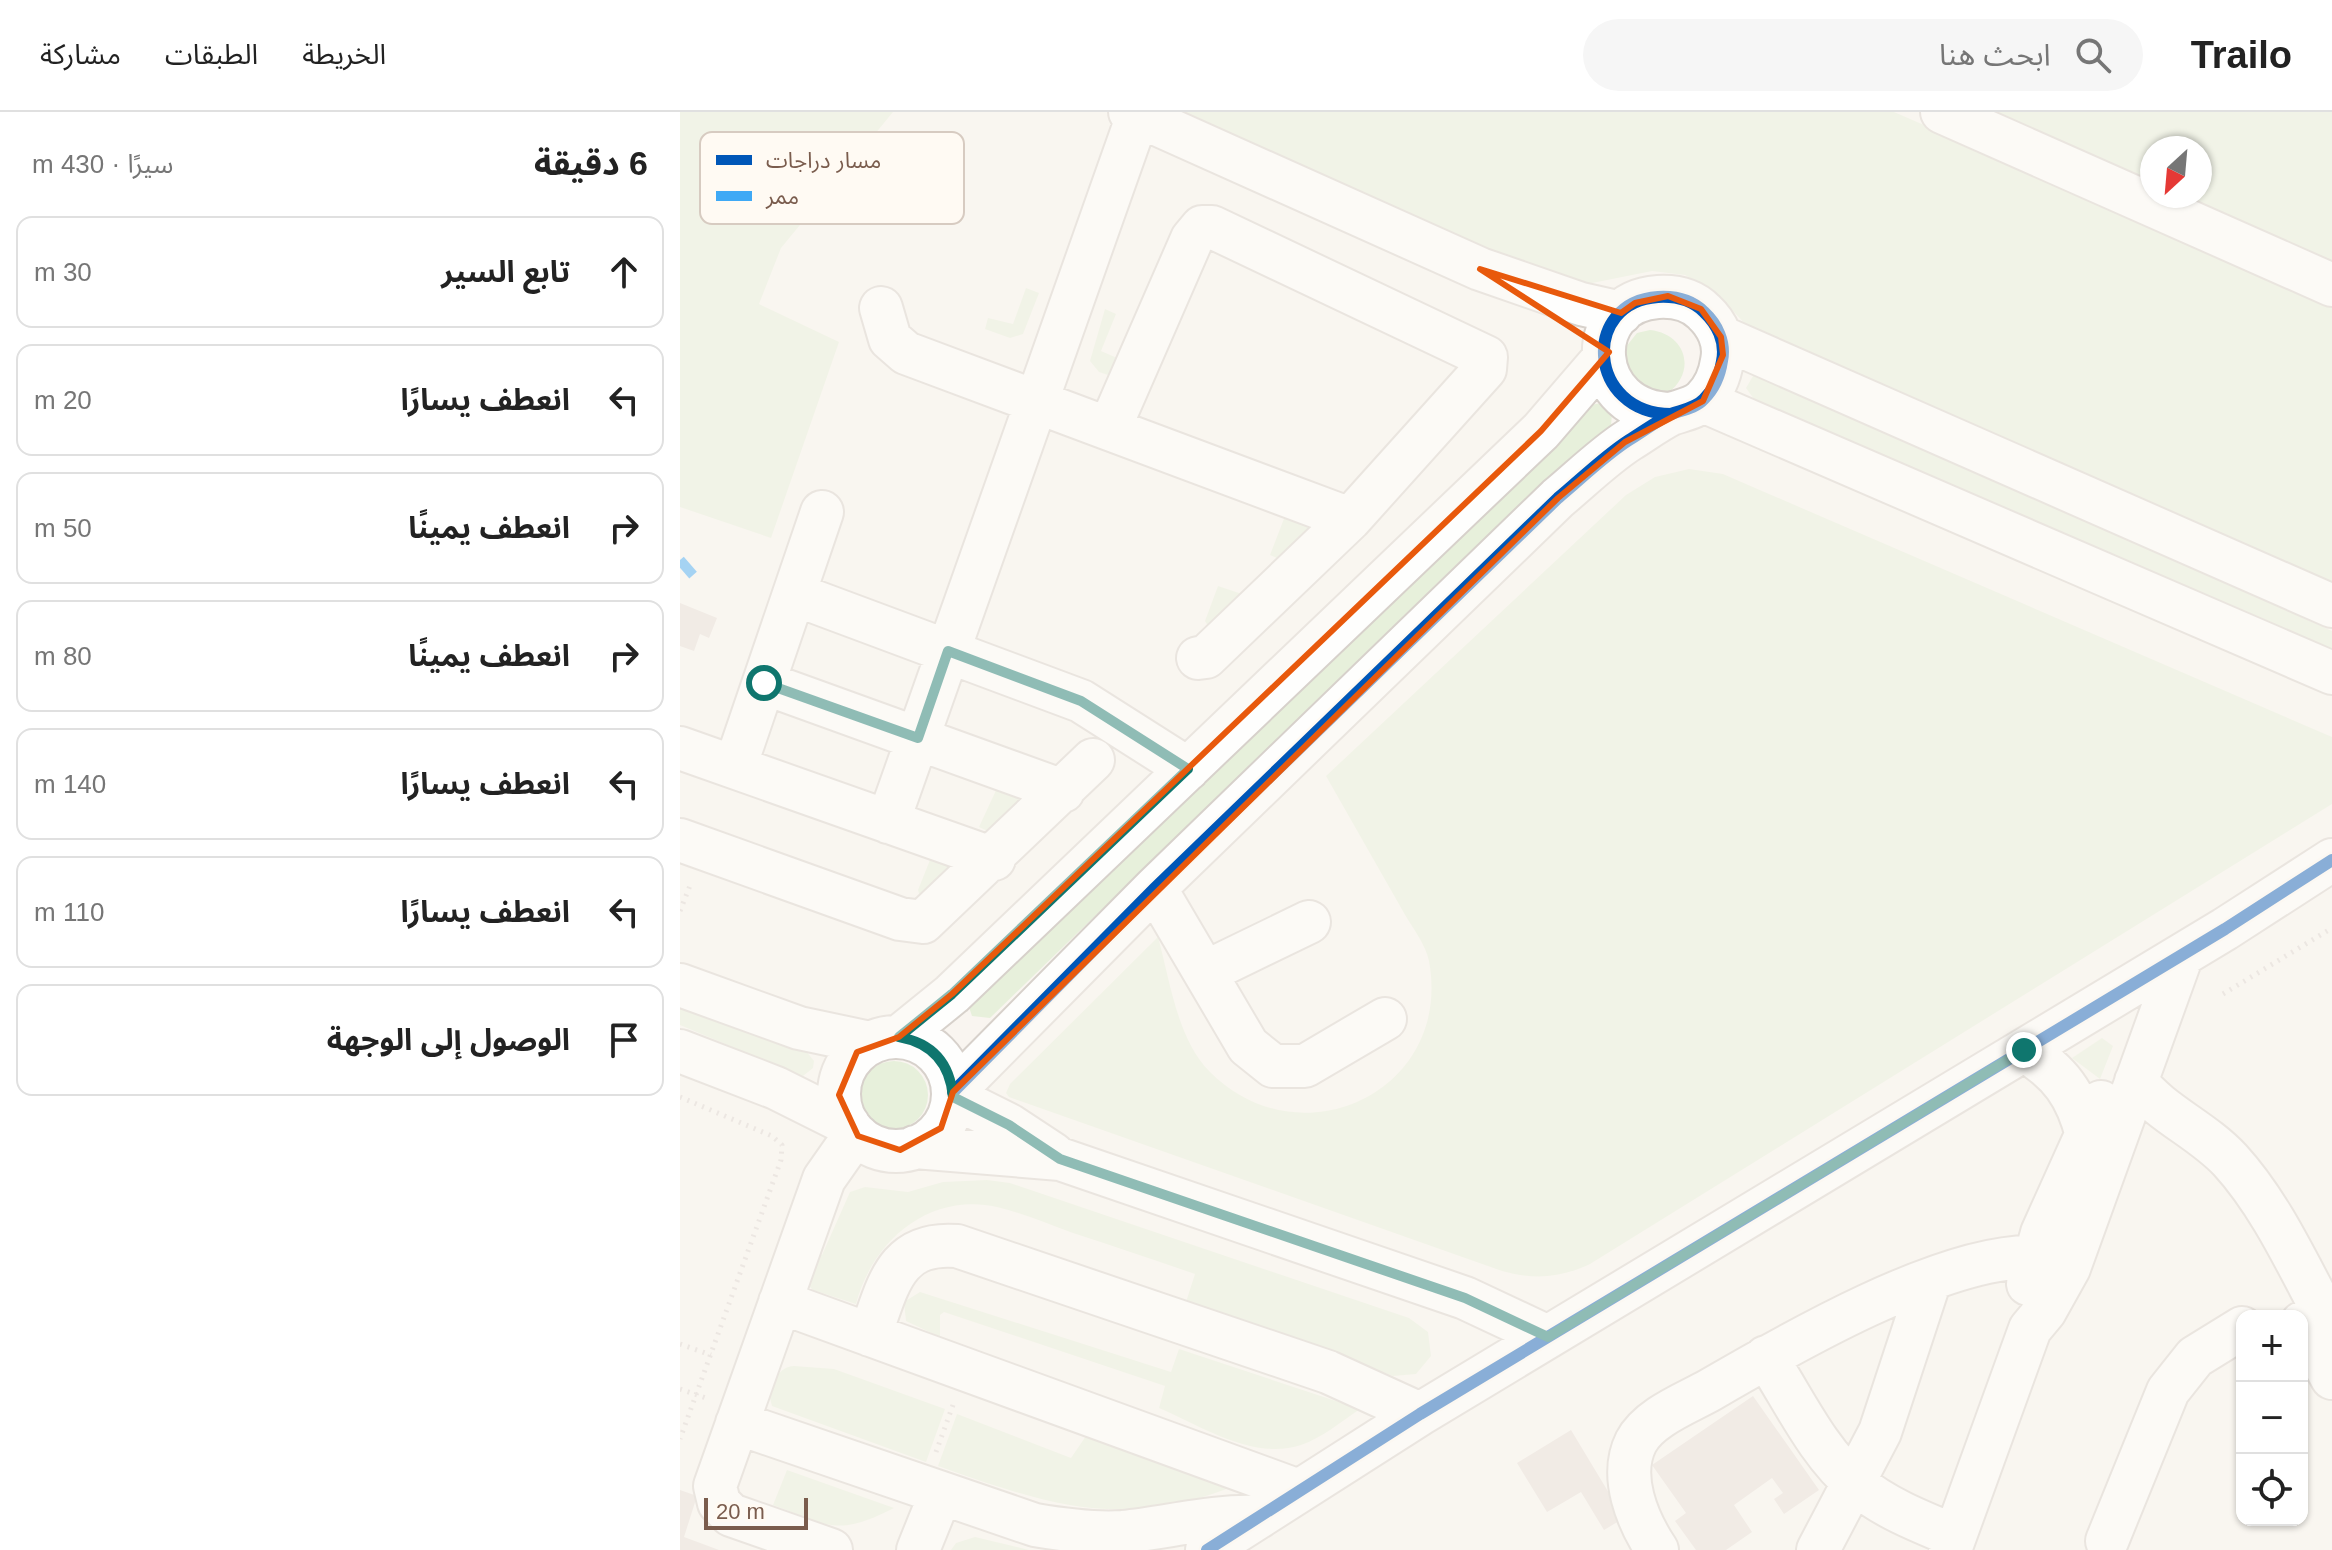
<!DOCTYPE html>
<html lang="ar">
<meta charset="utf-8">
<style>
:root{--surface:#fff;--page:#f6f6f6;--text:#222;--muted:#767676;--line:#e0e0e0}
body{margin:0;font-family:Helvetica,"Noto Sans Arabic",sans-serif;background:var(--page);color:var(--text);direction:rtl}
.controls{position:absolute;right:24px;bottom:24px;display:grid;overflow:hidden;border-radius:16px;box-shadow:0 2px 6px #0004}
.controls button{width:72px;height:72px;display:grid;place-items:center;padding:0;border:0;border-bottom:2px solid var(--line);background:var(--surface);color:var(--text);font:40px sans-serif}
.compass{position:absolute;left:1460px;top:24px;width:72px;height:72px;border-radius:50%;background:var(--surface);box-shadow:0 2px 6px #0004;rotate:206deg}
.scale{position:absolute;left:24px;bottom:20px;width:104px;box-sizing:border-box;padding-left:8px;border:4px solid #7a5c4d;border-top:0;font-size:22px;line-height:28px;white-space:nowrap;color:#7a5c4d;-webkit-text-stroke:6px #fffaf3;paint-order:stroke}
.stop{position:absolute;width:24px;height:24px;margin:-18px;border:6px solid #0f766e;border-radius:50%;background:#fff}
.stop.end{background:#0f766e;border-color:#fff;box-shadow:0 2px 8px #0008}
.list{margin:0;padding:0;list-style:none}
h2{display:flex;justify-content:space-between;align-items:center;height:104px;margin:0;padding:0 32px;font-size:34px}
h2 small{font-size:26px;font-weight:400;color:var(--muted)}
.list li{display:grid;grid-template-columns:52px 1fr auto;gap:24px;align-items:center;box-sizing:border-box;height:112px;margin:0 16px 16px;padding:0 16px;border:2px solid var(--line);border-radius:16px}
.list b{display:block;font-size:30px;white-space:nowrap}
.list em{font-size:26px;font-style:normal;color:var(--muted)}
.icon{flex:none;width:44px;height:44px;fill:none;stroke:currentColor;stroke-width:2;stroke-linecap:round;stroke-linejoin:round}
.map{position:relative;flex:none;width:1652px;height:1438px;overflow:hidden;direction:ltr}
header{display:flex;align-items:center;gap:48px;box-sizing:border-box;height:112px;padding:0 40px;background:var(--surface);border-bottom:2px solid var(--line)}
header strong{font-size:38px}
nav{display:flex;gap:44px;margin-inline-start:auto;font-size:28px}
.search{width:560px;height:72px;background:var(--page);display:flex;align-items:center;gap:20px;box-sizing:border-box;padding:0 28px;border-radius:44px;color:var(--muted);font-size:30px}
main{display:flex}
aside{flex:1;background:var(--surface)}
.map>svg:first-child{display:block}
</style>
<header>
<strong>Trailo</strong>
<div class="search"><svg class="icon" aria-label="search" viewBox="0 0 24 24"><circle cx="10" cy="10" r="6"/><path d="M15 15l6 6"/></svg>ابحث هنا</div>
<nav><a>الخريطة</a><a>الطبقات</a><a>مشاركة</a></nav>
</header>
<main>
<div class="map">
<svg width="1652" height="1438" viewBox="0 0 1652 1438">
<rect width="100%" height="100%" fill="#f9f5f0"/>
<path fill="#e7f0db" d="M0,0H213L101,136L79,192L159,230L91,426L0,395Z
M484,0H1214L1652,190V476L1072,219L1033,178L1005,163L972,159L887,176Z
M1300,0H1652V152L1493,84H1520V36H1472V75Z
M346,176L359,181L343,222L330,226L305,217L308,206L333,212Z
M425,197L436,202L421,239L444,249L437,266L419,260L410,249Z
M970,218C1006,222 1017,259 988,281L962,283L941,241L957,221Z
M1080,263L1652,519V545L1074,287L1066,276L1073,264Z
M922,291L932,300L931,315L881,354L775,454L310,906L292,904L288,892L295,881L364,824L470,724L910,293Z
M1009,357L1043,362L1059,369L1652,625V692L910,1152C880,1166 854,1168 822,1159L329,985L326,981L330,972L478,825C490,868 497,927 530,960C621,1051 773,979 749,849C746,833 732,815 724,801C698,755 672,710 646,664L946,383L975,365Z
M605,404L640,419L606,450L590,443Z
M538,474L565,483L530,517L525,509Z
M318,674L353,689L316,723L299,715Z
M252,743L277,754L241,788L238,778Z
M0,894L126,939L134,949L133,956L123,964L117,962L0,913Z
M1422,926L1433,934L1420,967L1392,946Z
M180 983a34 34 0 1 1 68 0a34 34 0 1 1-68 0Z
M307,1068L330,1071L729,1206L748,1220L751,1244L736,1262L713,1264L506,1190L515,1162C474,1148 434,1134 393,1121C368,1112 342,1101 317,1095C248,1080 192,1130 176,1192L133,1178L125,1170L134,1140L142,1143L170,1080L185,1075L228,1080L263,1070Z
M240,1180L491,1260L499,1237L680,1297C662,1309 642,1326 621,1333C574,1349 521,1314 479,1296L485,1274L264,1200L260,1203V1225L226,1209L224,1190Z
M114,1254L154,1257L265,1297L246,1350L92,1294L89,1282C95,1269 98,1255 114,1254Z
M277,1302L391,1346L406,1324L557,1373C441,1419 369,1393 258,1354Z
M107,1358L214,1396C157,1425 150,1414 93,1393Z
M295,1425L349,1438H271L276,1431Z"/>
<path fill="#e6ded7" d="M0,491L37,506L29,526L20,522L14,539L0,534Z
M1073,1284L1139,1378L1104,1402L1094,1387L1103,1381L1092,1366L1054,1393L1072,1420L1046,1438H1016L995,1409L1006,1401L972,1353Z
M891,1318L944,1406L924,1418L901,1380L867,1400L837,1351Z
M0,1378L17,1384L4,1425L39,1438H0Z"/>
<g fill="none" stroke-linecap="round" stroke-linejoin="round">
<defs>
<path id="minor" d="M450,0L800,157L901,192L941,201
M1262,0L1652,173
M201,196L210,227L226,241L670,407
M1041,225L1652,494
M1023,289L1652,561
M430,315L512,127L522,115H532L806,245L805,257L670,407L526,545L518,546
M114,482L401,589L508,657
M84,571L383,679
M0,636L314,747
M55,655L142,400
M208,710L458,3
M0,728L220,807L243,810L413,648
M475,776L568,934L593,954H625L705,907
M526,860L629,810
M0,873L119,916L190,931
M219,925L272,882L861,319L923,247
M159 982a57 57 0 1 1 114 0a57 57 0 1 1-114 0Z
M1344,938C1380,960 1397,983 1407,1024
M0,939L96,976L168,1012
M1456,969C1481,1002 1521,1017 1550,1048C1593,1095 1621,1160 1652,1216
M273,980L475,776L878,386C901,367 924,344 949,328C962,320 977,309 991,302C1002,298 1016,296 1024,287C1034,277 1040,263 1042,249C1046,230 1037,212 1024,200C1012,188 995,184 978,185C901,190 907,301 991,302
M273,985L329,1013L373,1042
M235,1035L380,1047L785,1186L868,1225
M1348,1172L1362,1121L1421,990
M100,1190L619,1379
M1622,1211L1652,1266
M190,1223C208,1175 214,1129 277,1134L648,1260L740,1302
M1086,1245C1113,1286 1138,1341 1176,1372C1205,1396 1241,1410 1275,1424
M57,1311L355,1413C384,1418 413,1422 443,1420C490,1415 532,1403 579,1405
M1427,1429L1488,1279L1515,1245L1562,1216
M151,1438L51,1403L39,1391L35,1374L144,1067L165,1037L178,1024
M238,1438L261,1381
M527,1438L740,1302L1545,817L1652,748
M977,1438C957,1408 939,1364 956,1330C969,1305 1007,1291 1030,1278C1109,1232 1263,1143 1353,1145
M1138,1438L1200,1320L1250,1168
M1270,1438L1350,1217L1365,1199L1389,1156L1502,843"/>
</defs>
<use href="#minor" stroke="#d7d1cb" stroke-width="46"/>
<path stroke="#dcd5d0" stroke-width="5" stroke-dasharray="2 6" stroke-linecap="butt" d="M0,799L11,771
M1543,882L1652,816
M0,985L92,1024L102,1033L101,1048L0,1327
M0,1232L31,1243
M0,1277L26,1286
M256,1340L273,1293"/>
<use href="#minor" stroke="#fefefd" stroke-width="42"/>
<path stroke="#3fa9f5" stroke-width="10" stroke-dasharray="20 10" stroke-linecap="butt" d="M0,448L19,470"/>
<defs>
<path id="cycleway" d="M273,980L475,776L878,386C901,367 924,344 949,328C962,320 977,309 991,302C1002,298 1016,296 1024,287C1034,277 1040,263 1042,249C1046,230 1037,212 1024,200C1012,188 995,184 978,185C901,190 907,301 991,302
M527,1438L740,1302L1545,817L1652,748"/>
</defs>
<use href="#cycleway" stroke="#fffaf3" stroke-width="17"/>
<use href="#cycleway" stroke="#0057b8" stroke-width="12"/>
</g>
<g fill="none" stroke-linecap="round" stroke-linejoin="round">
<path stroke="#0f766e" stroke-width="10" d="M84,571L238,626L268,539L401,589L508,657L272,882L219,925C252,931 270,951 273,985L329,1013L380,1047L785,1186L868,1225L1344,938"/>
</g>
<path d="M0 0H1652V1438H0ZM800,157L941,201L955,191L988,184L1021,197L1041,225L1043,243L1023,289L945,330L878,386L273,980L261,1016L220,1038L178,1024L159,983L177,940L219,925L272,882L861,319L929,240Z" fill="#f9f5f0" fill-opacity=".55" fill-rule="evenodd"/>
<path fill="none" stroke="#e8590c" stroke-width="6" stroke-linejoin="round" d="M800,157L941,201L955,191L988,184L1021,197L1041,225L1043,243L1023,289L945,330L878,386L273,980L261,1016L220,1038L178,1024L159,983L177,940L219,925L272,882L861,319L929,240Z"/>
<rect x="20" y="20" width="264" height="92" rx="12" fill="#fffaf3" stroke="#d7cbc1" stroke-width="2"/>
<rect x="36" y="43" width="36" height="10" fill="#0057b8"/>
<rect x="36" y="79" width="36" height="10" fill="#3fa9f5"/>
<g font-size="22" fill="#7a5c4d">
<text x="86" y="56">مسار دراجات</text>
<text x="86" y="92">ممر</text>
</g>
</svg>
<div class="controls">
<button>+</button>
<button>−</button>
<button><svg class="icon" aria-label="locate" viewBox="0 0 24 24"><circle cx="12" cy="12" r="6"/><path d="M12 2v4M12 18v4M2 12h4M18 12h4"/></svg></button>
</div>
<svg class="compass" viewBox="-18 -18 36 36"><path d="M0-13l5 13h-10z" fill="#e53935"/><path d="M0 13l5-13h-10z" fill="#767676"/></svg>
<div class="scale">20 m</div>
<div class="stop" style="left:84px;top:571px"></div>
<div class="stop end" style="left:1344px;top:938px"></div>
</div>
<aside>
<h2>6 دقيقة<small>سيرًا · 430 m</small></h2>
<ul class="list">
<li><svg class="icon" aria-label="ahead" viewBox="0 0 24 24"><path d="M12 20V5M6 11l6-6 6 6"/></svg><div><b>تابع السير</b></div><em>30 m</em></li>
<li><svg class="icon" aria-label="left" viewBox="0 0 24 24"><path d="M17 20v-9H6M10 6l-5 5 5 5"/></svg><div><b>انعطف يسارًا</b></div><em>20 m</em></li>
<li><svg class="icon" aria-label="right" viewBox="0 0 24 24"><path d="M7 20v-9h11M14 6l5 5-5 5"/></svg><div><b>انعطف يمينًا</b></div><em>50 m</em></li>
<li><svg class="icon" aria-label="right" viewBox="0 0 24 24"><path d="M7 20v-9h11M14 6l5 5-5 5"/></svg><div><b>انعطف يمينًا</b></div><em>80 m</em></li>
<li><svg class="icon" aria-label="left" viewBox="0 0 24 24"><path d="M17 20v-9H6M10 6l-5 5 5 5"/></svg><div><b>انعطف يسارًا</b></div><em>140 m</em></li>
<li><svg class="icon" aria-label="left" viewBox="0 0 24 24"><path d="M17 20v-9H6M10 6l-5 5 5 5"/></svg><div><b>انعطف يسارًا</b></div><em>110 m</em></li>
<li><svg class="icon" aria-label="arrive" viewBox="0 0 24 24"><path d="M6 21V4h12l-3 4 3 4H6"/></svg><div><b>الوصول إلى الوجهة</b></div></li>
</ul>
</aside>
</main>
